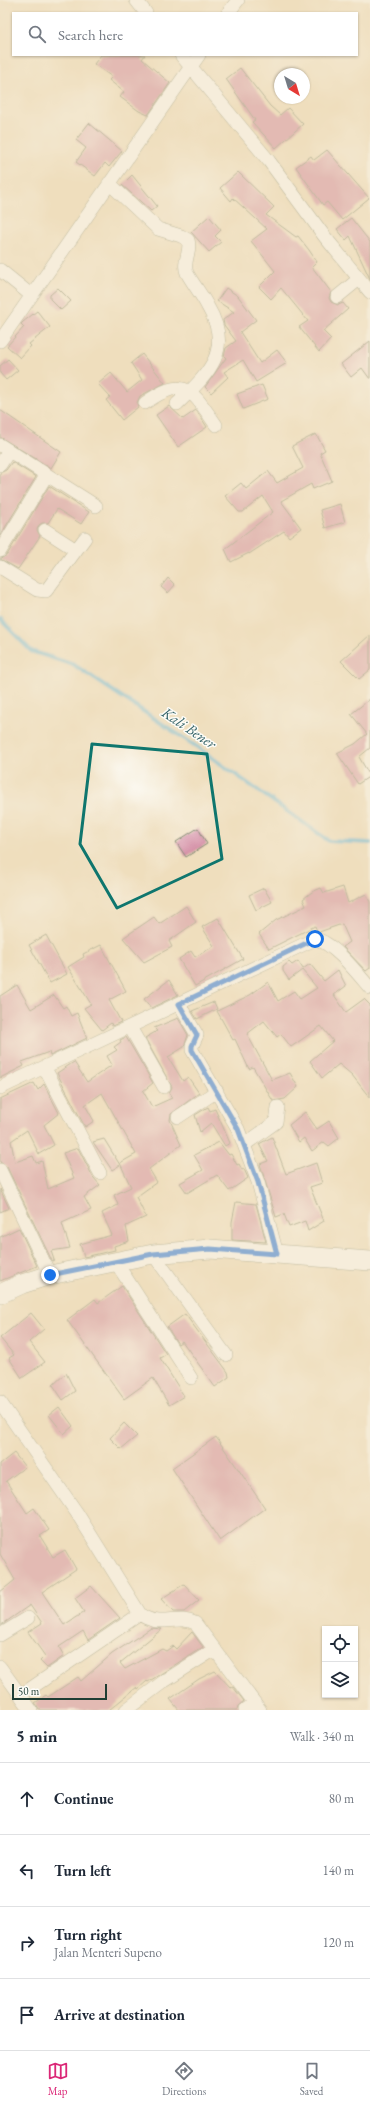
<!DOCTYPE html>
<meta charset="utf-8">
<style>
:root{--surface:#fff;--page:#f6f6f7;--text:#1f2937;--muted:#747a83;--line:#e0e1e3;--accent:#db2777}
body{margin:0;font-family:"EB Garamond",serif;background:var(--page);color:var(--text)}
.controls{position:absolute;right:12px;bottom:12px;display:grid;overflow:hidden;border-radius:0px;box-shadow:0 1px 3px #0004}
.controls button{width:36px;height:36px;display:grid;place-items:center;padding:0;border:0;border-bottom:1px solid var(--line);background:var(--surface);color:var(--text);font:20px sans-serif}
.compass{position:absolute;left:274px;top:68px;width:36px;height:36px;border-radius:50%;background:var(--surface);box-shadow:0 1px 3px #0004;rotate:142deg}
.scale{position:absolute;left:12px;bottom:10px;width:95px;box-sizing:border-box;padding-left:4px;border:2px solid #1f3d34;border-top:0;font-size:11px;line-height:14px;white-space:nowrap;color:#1f3d34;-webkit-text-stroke:3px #fdfcf7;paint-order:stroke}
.stop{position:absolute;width:12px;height:12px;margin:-9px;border:3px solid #1a73e8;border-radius:50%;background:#fff}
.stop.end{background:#1a73e8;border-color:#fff;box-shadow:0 1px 4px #0008}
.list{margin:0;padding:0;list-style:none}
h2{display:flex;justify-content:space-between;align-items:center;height:52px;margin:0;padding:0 16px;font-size:17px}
h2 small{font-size:13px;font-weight:400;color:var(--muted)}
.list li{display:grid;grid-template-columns:26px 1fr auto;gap:12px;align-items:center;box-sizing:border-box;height:72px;padding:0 16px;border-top:1px solid var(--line)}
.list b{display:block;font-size:15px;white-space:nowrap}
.list p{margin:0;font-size:13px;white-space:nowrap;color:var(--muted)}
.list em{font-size:13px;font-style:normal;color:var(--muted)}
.icon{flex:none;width:22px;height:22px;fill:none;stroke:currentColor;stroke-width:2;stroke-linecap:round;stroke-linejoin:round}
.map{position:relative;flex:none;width:370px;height:1710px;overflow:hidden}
.search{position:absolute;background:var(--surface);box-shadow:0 1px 3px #0004;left:12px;right:12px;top:12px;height:44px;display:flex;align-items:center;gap:10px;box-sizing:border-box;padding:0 14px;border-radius:0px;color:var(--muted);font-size:15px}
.sheet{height:340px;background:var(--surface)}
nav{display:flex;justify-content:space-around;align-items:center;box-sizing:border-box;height:56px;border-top:1px solid var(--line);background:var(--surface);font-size:11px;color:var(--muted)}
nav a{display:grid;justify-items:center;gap:2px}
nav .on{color:var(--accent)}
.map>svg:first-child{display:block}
</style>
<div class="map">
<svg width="370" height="1710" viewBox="0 0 370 1710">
<rect width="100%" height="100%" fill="#fdfcf7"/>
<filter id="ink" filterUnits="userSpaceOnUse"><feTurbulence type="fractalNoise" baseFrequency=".025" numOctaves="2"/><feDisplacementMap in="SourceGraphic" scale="8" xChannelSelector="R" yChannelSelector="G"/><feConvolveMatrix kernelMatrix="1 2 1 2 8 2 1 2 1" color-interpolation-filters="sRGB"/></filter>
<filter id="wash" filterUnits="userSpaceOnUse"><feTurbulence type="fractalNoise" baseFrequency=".012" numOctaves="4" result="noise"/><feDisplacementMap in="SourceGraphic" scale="16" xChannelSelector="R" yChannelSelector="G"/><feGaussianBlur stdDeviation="0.9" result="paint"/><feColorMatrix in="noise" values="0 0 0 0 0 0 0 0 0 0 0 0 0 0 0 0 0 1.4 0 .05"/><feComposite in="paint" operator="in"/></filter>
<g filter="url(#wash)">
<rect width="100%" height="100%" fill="#efdebd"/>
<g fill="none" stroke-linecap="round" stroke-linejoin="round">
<path stroke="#63b9e0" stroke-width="4" d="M0,619L31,651L74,665L197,747L329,841L370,843"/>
</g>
<g id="blocks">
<path fill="#d48fa6" d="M101,55H145L142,59L170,83L148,115L139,111L120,97L124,92L109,80L112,77L94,64Z
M240,68L270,106L280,115L288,108L303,124L276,148L252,122L255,120L226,79Z
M89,123L122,151L109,167L105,163L95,176L76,162L86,148L76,140Z
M327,150L369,198L342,220L327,202L323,205L296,167L311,156L314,160Z
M238,172L274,207L266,215L296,237L298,236L309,250L317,262L312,267L331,292L329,298L331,302L338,305L343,303L348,309L323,331L331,339L319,352L299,327L308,321L281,288L271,299L259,287L275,271L251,241L267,229L233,198L231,201L220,188Z
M132,175L157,206L151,211L122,185Z
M209,216L221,230L215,236L221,242L209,252L191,232Z
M351,218L370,242V279L350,236L346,240L337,229Z
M58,288L71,301L61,310L50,299V295Z
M226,288L238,296L256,320L240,332L260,363L277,350L287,363L256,382L243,360L224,372L228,377L211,393L205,387L226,358L224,356L226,348L236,341L224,325L223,320L234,312L217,301Z
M37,311L50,327L29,344L31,346L20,358L7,346L24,327L21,324L23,322Z
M370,341V379L362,368L351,377L341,364Z
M142,354L165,383L140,396L137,403L138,407L122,420L106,400L110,397L98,384L111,373L127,392L142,380L131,363Z
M8,359L18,370L6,380L0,373V366Z
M262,385L268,399L243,409L237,394Z
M169,406L183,419L196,410L207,427L178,447L156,415Z
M0,410L61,452L51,468L0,437Z
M316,434L325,450L320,453L332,481L313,489L311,484L281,501L301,528L289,537L284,531L249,554V553L231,562L225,549L273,512L263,496L243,512H239L225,496L241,483L246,489L268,471L277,483L303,468L292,446Z
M12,462L36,477L0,536V473L6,470Z
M49,486L89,512L81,524L57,509L48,523H42L39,525L37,530L40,536L18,569L0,559L7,555Z
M340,504L345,522L325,528L320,510Z
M168,578L175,585L168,593L161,587Z
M370,635V670L359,679L341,661Z
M370,699V748L359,757L370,776L358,784L337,753L355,744L367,734L351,714Z
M198,828L207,844L186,857L176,842Z
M343,887L348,903L366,894L370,902V968L366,971L343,947L350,942L342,924L319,932L317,931L315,926L269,949L259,934L276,920L306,906L303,899L312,892L321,888L324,893Z
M264,888L272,902L256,910L249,895Z
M186,906L196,922L169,941L172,947L144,962L123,938L154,917L159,924Z
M218,918L243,959L195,986L179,959L191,951L195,957L214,946L202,927Z
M46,935L67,974L50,983L29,945Z
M101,945L126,991L109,1000L121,1022L112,1026L111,1023L102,1030L84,1008L91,1004L68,967L84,957L83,954Z
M298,961L303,969L310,964L324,981L338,970L346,986L334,995L346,1012L364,999L370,1005V1098L352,1075L339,1064L322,1078L310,1061L333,1041L321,1026L291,1047L281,1034L277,1037L264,1021L247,1034L272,1080L290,1073L298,1087L285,1099L273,1101L253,1067L249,1069L235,1039L233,1040L217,1011L250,995L268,982L278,1001L294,991L300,999L317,988L302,970L289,980L283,971V967L289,962L292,965Z
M169,980L178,995L151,1008L144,999Z
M17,985L31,1009L54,995L63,1008L66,1006L71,1016L77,1013L87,1038L50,1056L49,1052L22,1062L24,1066L0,1078V996Z
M214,1002L217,1009L197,1019L192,1011Z
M178,1018L188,1035L184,1047L168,1057L183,1081L188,1077L199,1093L171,1114L170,1120L181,1145L149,1169L157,1182L136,1197L146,1217L126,1226L129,1241L114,1246L115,1250L84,1257L80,1244L112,1235L102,1213L118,1205L114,1195L131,1187L120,1163L136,1154L102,1093L85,1105L94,1121L85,1127L57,1073L74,1062L87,1082L112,1065L107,1056L117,1050L114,1047L121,1042L120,1040L126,1037L153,1083L143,1091L152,1107L172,1098L169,1093L172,1087L145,1038L157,1031L154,1028Z
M34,1083L38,1090L44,1084L59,1113L44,1125L54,1145L39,1154L27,1130L11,1141L15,1162L33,1156L36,1163L42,1161L48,1189L74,1178L63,1153L78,1148L93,1177L100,1185L84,1197L91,1210L62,1223L70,1248L51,1251L54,1260L52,1261L7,1167L0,1162V1099Z
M208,1107L210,1111L215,1109L230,1143L225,1146L211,1123L200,1132L195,1115Z
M305,1112L317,1129L329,1121L339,1138L329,1146L324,1142L312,1151L304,1138L299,1142L289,1125Z
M272,1137L286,1174L316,1163L322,1183L310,1187L324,1221L308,1231L305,1221L289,1227L284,1214L276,1217L260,1164L268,1161L259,1144Z
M104,1139L120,1165L112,1170L93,1142Z
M219,1142L229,1155L231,1154L237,1165L239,1164L242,1170L244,1169L248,1178L229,1191L217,1175L187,1193L180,1183L203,1170L194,1155Z
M0,1189L9,1208L0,1212Z
M236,1202L256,1204L266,1242L232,1240V1222Z
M19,1228L37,1266L0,1281V1237Z
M122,1286L166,1354L160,1358L184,1396L169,1405L153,1378L124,1399L67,1320L95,1299L98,1303Z
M31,1313L44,1329L29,1342L45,1362L22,1378L9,1358L14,1355L0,1338Z
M185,1314L228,1372L229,1377L215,1387L182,1341L178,1344L167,1327Z
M66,1373L75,1391L63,1400L53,1385Z
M59,1407L73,1426L64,1434L49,1415Z
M124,1423L137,1436L121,1449L110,1438Z
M216,1437L265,1508L220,1541L172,1468Z
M14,1453L25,1467L6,1481L27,1513L34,1508L49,1530L40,1536L53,1557L65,1550L76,1569L42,1592L64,1625L84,1612L75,1598L91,1586L120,1618L88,1640L83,1631L59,1647L64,1656L47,1668L40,1661L45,1656L28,1632L42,1623L30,1605L0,1626V1592L15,1580L0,1554V1464Z
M184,1584L199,1600L184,1612H173L161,1599Z
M151,1628L162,1629L120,1663L125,1669L162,1649L166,1651L173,1646L176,1649L192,1632L203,1647L148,1682L147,1681L138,1689L137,1687L109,1710H39L35,1703L46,1695L48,1697L78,1677L81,1681L112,1654Z
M215,1671L231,1688L233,1687L244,1701L238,1706L237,1710H179L170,1699L199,1679Z"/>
</g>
</g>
<g filter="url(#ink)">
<use href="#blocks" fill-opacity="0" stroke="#878e78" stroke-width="1"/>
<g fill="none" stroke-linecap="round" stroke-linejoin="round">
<defs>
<path id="minor" d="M136,0L146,13
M228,13L238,0
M181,55L269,161L325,237L370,292
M109,183L158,229L181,236L188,240C192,251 182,262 187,273C193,284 202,295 208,307C234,351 208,374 177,404
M0,270L31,295
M337,297L359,279
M0,341L199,55
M145,403C185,375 191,389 216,425
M0,445L96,506
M0,465L9,451
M45,530L76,550
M0,551L46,476
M0,567L37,590L46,591L85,538
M179,1004L197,1035L192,1046V1050L238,1129L258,1182L277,1254
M130,1027L164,1087
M45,1068L100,1173
M0,1088L315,939C333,942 358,974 370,988
M178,1117L217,1091
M244,1145L276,1122L278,1107
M0,1170L50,1275
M153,1254L226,1355
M115,1261L191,1378
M0,1402L77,1513L140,1614C159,1629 177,1614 195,1623L260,1710
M0,1635L28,1618
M0,1667L31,1710
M21,1695L140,1614
M126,1710L163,1682L215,1649
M245,1710L255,1703"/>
<path id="secondary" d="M0,1294L22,1284L50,1275L153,1254L210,1249L370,1261"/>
</defs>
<use href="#minor" stroke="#878e78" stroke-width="14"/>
<use href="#secondary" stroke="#878e78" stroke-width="20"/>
<use href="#minor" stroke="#fff" stroke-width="13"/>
<use href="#secondary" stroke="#fff" stroke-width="19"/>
</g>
</g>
<g fill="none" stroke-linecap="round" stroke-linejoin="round" filter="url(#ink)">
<path stroke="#1a73e8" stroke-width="5" d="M50,1275L153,1254L210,1249L277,1254L258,1182L238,1129L192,1050V1046L197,1035L179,1004L315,939"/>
</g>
<path d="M0 0H370V1710H0ZM92,744L207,754L222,859L117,908L80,844Z" fill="#efdebd" fill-opacity=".55" fill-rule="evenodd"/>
<path fill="none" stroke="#0f766e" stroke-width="3" stroke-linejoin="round" d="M92,744L207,754L222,859L117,908L80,844Z"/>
<g text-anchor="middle" stroke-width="3" stroke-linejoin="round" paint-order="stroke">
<g font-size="15" font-style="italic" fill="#336268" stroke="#fdfcf7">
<text transform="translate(189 728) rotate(34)" y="5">Kali Bener</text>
</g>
</g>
</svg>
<div class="controls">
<button><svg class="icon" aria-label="locate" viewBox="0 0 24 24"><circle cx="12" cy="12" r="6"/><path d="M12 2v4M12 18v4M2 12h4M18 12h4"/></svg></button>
<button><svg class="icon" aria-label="layers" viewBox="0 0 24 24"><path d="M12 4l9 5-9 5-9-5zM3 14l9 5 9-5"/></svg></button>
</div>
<svg class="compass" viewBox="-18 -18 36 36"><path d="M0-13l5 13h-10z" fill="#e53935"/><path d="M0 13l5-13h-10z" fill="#747a83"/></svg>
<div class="scale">50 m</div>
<div class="stop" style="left:315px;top:939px"></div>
<div class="stop end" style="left:50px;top:1275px"></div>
<div class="search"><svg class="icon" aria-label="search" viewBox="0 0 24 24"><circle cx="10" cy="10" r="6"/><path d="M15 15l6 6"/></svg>Search here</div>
</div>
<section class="sheet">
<h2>5 min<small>Walk · 340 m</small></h2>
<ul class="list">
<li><svg class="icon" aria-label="ahead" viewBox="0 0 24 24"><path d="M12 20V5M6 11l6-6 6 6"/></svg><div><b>Continue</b></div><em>80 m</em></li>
<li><svg class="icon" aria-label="left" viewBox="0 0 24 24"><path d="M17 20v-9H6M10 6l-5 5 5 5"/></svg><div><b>Turn left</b></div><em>140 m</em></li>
<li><svg class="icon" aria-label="right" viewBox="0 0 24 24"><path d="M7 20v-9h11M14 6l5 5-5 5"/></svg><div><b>Turn right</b><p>Jalan Menteri Supeno</p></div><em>120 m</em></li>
<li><svg class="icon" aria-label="arrive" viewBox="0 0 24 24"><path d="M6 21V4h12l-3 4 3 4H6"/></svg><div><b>Arrive at destination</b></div></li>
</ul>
</section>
<nav>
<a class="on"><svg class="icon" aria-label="map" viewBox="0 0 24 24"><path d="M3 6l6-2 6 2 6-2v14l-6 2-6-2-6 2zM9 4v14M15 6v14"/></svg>Map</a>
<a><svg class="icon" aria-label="directions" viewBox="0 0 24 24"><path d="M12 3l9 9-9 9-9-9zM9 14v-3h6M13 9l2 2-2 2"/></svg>Directions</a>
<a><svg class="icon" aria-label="saved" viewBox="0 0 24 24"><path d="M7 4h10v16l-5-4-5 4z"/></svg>Saved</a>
</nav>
